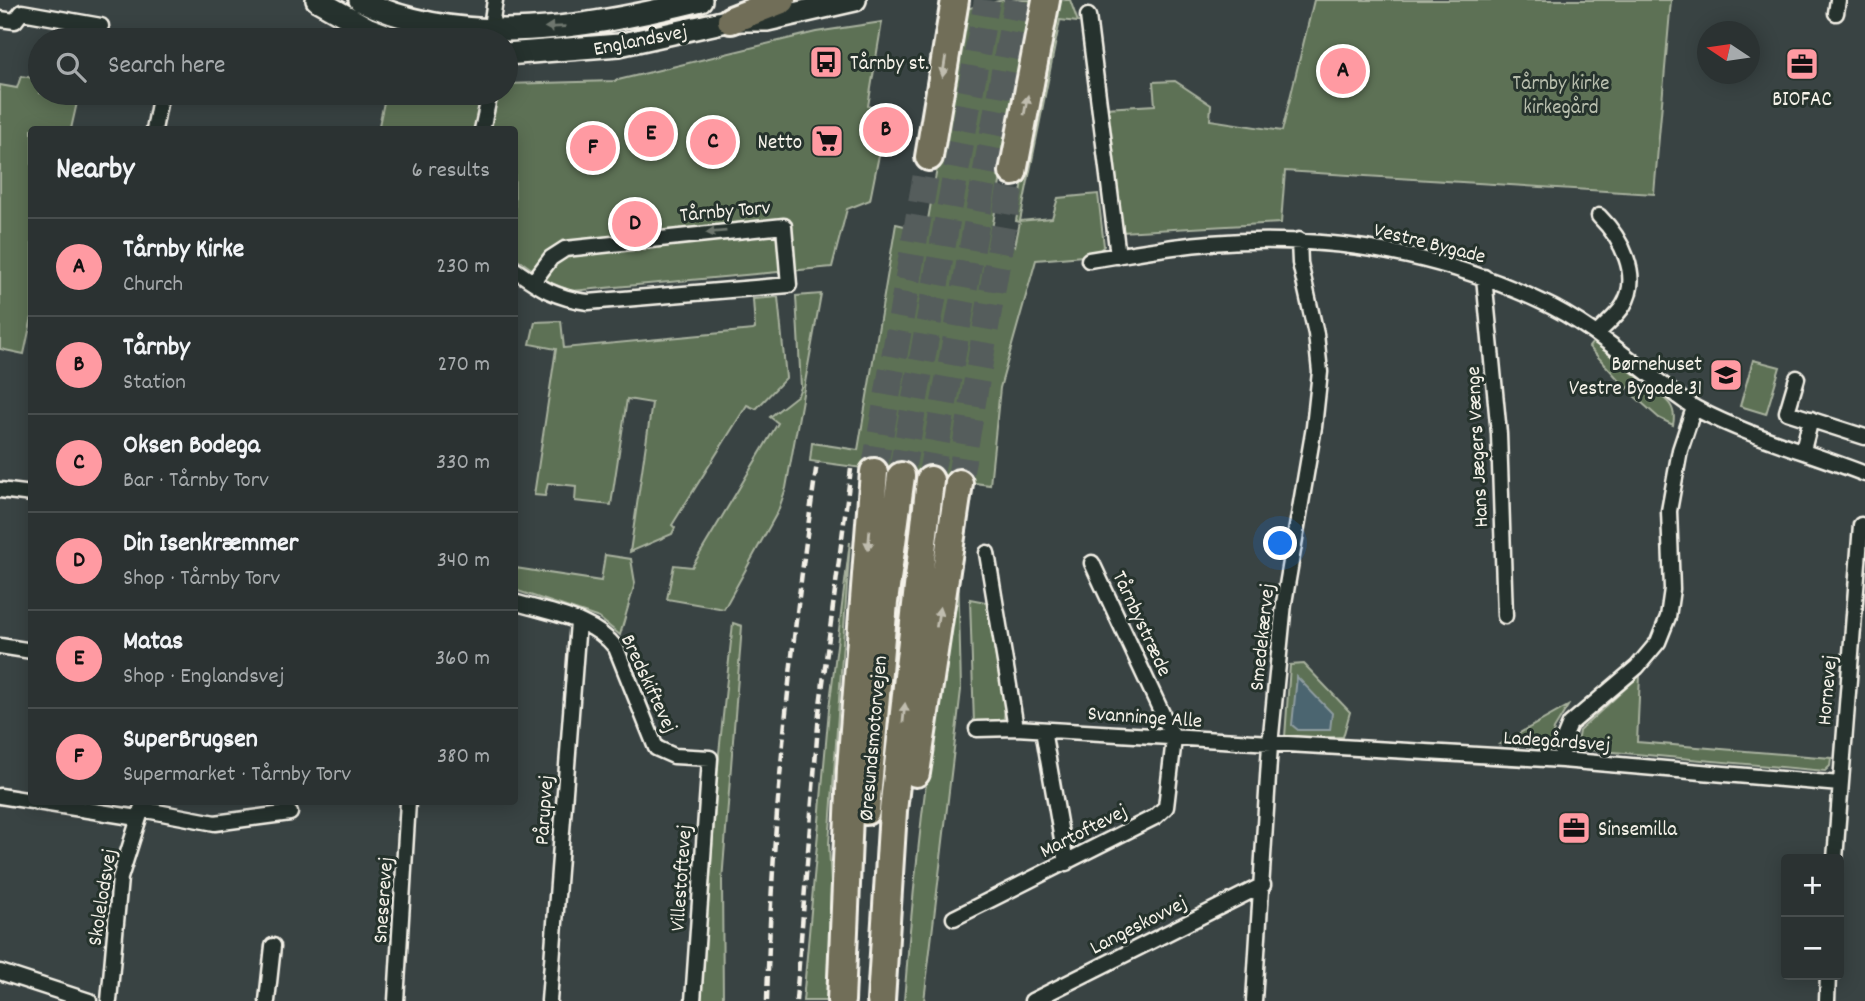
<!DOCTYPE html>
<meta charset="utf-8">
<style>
:root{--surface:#2b3232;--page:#373e3e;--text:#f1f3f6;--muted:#a6aaac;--line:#474d4d;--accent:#ff9aa2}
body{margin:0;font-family:Dekko,sans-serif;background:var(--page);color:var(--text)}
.controls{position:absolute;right:21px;bottom:21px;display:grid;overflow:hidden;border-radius:7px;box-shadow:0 4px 18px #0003}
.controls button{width:63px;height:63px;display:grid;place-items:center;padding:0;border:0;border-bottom:2px solid var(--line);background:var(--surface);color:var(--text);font:35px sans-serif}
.compass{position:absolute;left:1697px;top:21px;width:63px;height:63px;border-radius:50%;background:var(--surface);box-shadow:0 4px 18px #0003;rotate:283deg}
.you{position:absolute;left:1281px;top:544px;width:24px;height:24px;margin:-18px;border:5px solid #fff;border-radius:50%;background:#1a73e8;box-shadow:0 0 0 10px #1a73e833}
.badge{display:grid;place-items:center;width:46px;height:46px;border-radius:50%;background:var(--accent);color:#111;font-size:23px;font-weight:700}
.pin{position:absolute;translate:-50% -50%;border:4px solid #fff;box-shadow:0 2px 7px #0006}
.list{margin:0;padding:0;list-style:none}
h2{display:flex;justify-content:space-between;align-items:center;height:91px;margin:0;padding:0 28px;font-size:30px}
h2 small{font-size:23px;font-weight:400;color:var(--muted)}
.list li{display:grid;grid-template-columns:46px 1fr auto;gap:21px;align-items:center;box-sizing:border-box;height:98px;padding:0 28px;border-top:2px solid var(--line)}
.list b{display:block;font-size:26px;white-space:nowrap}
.list p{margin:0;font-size:23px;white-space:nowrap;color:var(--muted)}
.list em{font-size:23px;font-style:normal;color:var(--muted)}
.icon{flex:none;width:38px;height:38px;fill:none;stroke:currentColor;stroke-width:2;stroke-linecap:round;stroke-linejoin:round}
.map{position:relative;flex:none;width:1865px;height:1001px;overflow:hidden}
.search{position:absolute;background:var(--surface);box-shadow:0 4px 18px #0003;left:28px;top:28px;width:490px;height:77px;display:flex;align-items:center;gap:18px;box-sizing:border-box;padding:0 24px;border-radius:38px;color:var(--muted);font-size:26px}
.panel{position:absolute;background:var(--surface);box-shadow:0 4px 18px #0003;left:28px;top:126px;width:490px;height:679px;border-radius:7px}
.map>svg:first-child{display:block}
</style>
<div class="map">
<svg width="1865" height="1001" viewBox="0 0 1865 1001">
<rect width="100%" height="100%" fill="#394343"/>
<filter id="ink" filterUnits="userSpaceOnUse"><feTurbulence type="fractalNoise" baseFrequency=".0143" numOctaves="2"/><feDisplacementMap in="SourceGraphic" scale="14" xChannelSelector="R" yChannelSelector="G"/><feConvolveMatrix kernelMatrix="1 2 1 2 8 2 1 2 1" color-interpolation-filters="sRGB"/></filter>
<g filter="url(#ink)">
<path fill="#5d7155" stroke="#a8b19e" stroke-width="2" d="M1003,0H1031L990,241L1015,246L1020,222L1016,221L1055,0H1070L1078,22L1060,20L1020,221L1052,218L1058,198L1098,194L1104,246L1095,255L1036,260L1000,388L990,485L810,461L812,443L858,450L896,224L926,231L965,9Z
M1314,0H1671L1654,194L1285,171L1281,223L1121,232L1105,108L1155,105L1153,82L1175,81L1211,105L1210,120L1282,131Z
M882,22L868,106L887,115L870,200L847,209L832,267L572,291L551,283L515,257L514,130H378L386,93H506V84L614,81L816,32Z
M21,76L40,79V93L78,98L71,129L32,130V317L24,354L0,349V85L17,88Z
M821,294L786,488L778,511L724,609L667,599L674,565L692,567L778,423L770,417L798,395L801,387L796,296Z
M778,297L786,378L756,409L747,405L672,525L675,528L672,534L630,552L652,403L627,399L611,505L575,501L576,486L548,483L545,496L534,495L556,349L530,344L535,322L561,321L564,348L753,330L755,329L753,299Z
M1593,342L1639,378L1627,389L1589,347Z
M1753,360L1780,367L1766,414L1740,406Z
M1645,384C1662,397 1678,403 1673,425L1659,418L1633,395Z
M850,542L829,844L831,885L827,1001H803L829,709Z
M605,555L631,559L635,583L620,635L599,618L515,590V568L601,581Z
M958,563L961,690L924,1001H904C915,854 934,708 958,563Z
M970,599L986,602L1005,707L1004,719L974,724Z
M733,623L742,626L722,881L723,1001H701L719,753Z
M1304,664L1350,712L1343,737H1285L1290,665Z
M1640,675L1637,742L1831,758L1830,766L1825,771L1580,749L1577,743L1579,731Z
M1568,706L1554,729L1550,748L1500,744Z"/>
<path fill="#4b6570" stroke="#8f9da0" stroke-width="2" d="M1297,677L1332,713L1330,730H1298L1292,725Z"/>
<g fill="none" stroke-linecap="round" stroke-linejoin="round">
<path stroke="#555d5c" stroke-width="26" stroke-dasharray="26 13" stroke-linecap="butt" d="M874,472L929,157
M901,476L987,0
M930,480L1017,0
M959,483L1013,172"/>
<defs>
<path id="street" d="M1836,13L1838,0
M1088,16L1118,256
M0,19L15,21L22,12L101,26
M489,40L495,0
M154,130L161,93
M482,130L490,93
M1089,260C1129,254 1170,246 1210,243C1324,234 1436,252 1540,301C1582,320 1618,350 1654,378C1668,388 1682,401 1697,409C1750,437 1809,452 1865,474
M514,269C541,288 555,298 588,302L789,285L784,226L565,249L551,258L533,282
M1484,277L1499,434L1505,616
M1597,334C1605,325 1617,316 1623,306C1642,276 1621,238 1599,216
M1797,378L1787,412L1865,437
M1803,450L1811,419
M0,490L32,494
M987,553L1016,728
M514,602C549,613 593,618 616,648L656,748L674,756L710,758L693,1001
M0,646L32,651
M977,729L1016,728L1562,760L1840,784
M1043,730L1066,863
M1562,760L1563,741L1570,724L1637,667L1658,642L1668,617L1672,589L1669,511L1680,450L1694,408
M0,796L32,801
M37,802L138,818
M141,809L215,823L290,813
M1835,859L1861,525
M954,918L1155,817L1166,807L1174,739L1092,563
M0,972L89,1001
M109,1001L120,878L144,802
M267,1001L273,946
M396,1001L408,802
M549,1001L578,622
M1032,1001L1263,885
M1254,1001L1270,745L1284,603L1314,427L1320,372L1316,334L1300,263L1299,240
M1827,1001L1828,975"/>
<path id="secondary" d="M317,0L367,28L399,40
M360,0C465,51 593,27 701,0
M506,54L619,45L731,20H767L855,0"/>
<path id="highway" d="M731,20L782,0
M929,157L955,0
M1013,172L1046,0
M916,773L959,483
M866,811L884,602L901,476
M841,1001L851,768L874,472
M881,1001L893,811L930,480"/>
</defs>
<use href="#street" stroke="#f4f1e8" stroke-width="19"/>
<use href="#secondary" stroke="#f4f1e8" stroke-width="26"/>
<use href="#highway" stroke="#f4f1e8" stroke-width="32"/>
<use href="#street" stroke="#26332d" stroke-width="14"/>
<use href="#secondary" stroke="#26332d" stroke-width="21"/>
<use href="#highway" stroke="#716e59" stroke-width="26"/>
<path stroke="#f4f1e8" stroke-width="4.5" stroke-dasharray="10 5" stroke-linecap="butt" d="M767,1001C772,820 791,642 817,463
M796,1001L819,713L851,469"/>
</g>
<defs><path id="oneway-solid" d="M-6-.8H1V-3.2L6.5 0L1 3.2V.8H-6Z" transform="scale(1.75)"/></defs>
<g fill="#6e766e">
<use href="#oneway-solid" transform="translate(555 27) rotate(178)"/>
<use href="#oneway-solid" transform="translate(716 232) rotate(175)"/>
</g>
<g fill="#c0bdaf">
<use href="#oneway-solid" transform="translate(944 67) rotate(99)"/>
<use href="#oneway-solid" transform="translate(1026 105) rotate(-79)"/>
<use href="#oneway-solid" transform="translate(869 540) rotate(95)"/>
<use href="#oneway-solid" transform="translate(938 617) rotate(-81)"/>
<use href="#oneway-solid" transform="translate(904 713) rotate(-84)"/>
</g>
</g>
<defs>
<symbol id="bus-square" viewBox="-11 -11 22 22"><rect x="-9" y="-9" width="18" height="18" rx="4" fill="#ff9aa2" stroke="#26332d"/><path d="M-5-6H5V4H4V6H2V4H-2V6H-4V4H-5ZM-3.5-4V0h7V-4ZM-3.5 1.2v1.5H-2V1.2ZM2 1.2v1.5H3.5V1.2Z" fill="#111"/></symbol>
<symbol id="office-square" viewBox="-11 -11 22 22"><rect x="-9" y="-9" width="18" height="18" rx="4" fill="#ff9aa2" stroke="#26332d"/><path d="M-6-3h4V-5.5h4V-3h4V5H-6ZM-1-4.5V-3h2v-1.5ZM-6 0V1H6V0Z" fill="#111"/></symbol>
<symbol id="supermarket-square" viewBox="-11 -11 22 22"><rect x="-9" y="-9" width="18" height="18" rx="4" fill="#ff9aa2" stroke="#26332d"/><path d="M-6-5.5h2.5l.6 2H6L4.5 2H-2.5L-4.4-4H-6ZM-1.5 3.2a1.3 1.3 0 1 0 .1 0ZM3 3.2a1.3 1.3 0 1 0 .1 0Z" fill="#111"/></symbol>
<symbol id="school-square" viewBox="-11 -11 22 22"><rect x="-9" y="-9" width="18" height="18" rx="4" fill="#ff9aa2" stroke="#26332d"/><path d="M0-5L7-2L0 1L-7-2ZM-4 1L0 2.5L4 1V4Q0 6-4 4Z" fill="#111"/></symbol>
</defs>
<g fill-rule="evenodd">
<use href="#bus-square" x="807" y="43" width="38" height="38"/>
<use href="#office-square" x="1783" y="45" width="38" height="38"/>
<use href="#supermarket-square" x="808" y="122" width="38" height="38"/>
<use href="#school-square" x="1707" y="356" width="38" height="38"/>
<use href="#office-square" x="1555" y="809" width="38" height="38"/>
</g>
<g text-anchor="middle" stroke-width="6" stroke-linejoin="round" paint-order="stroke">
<g font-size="21" fill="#f4f1e8" stroke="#26332d">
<text transform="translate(640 39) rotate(-11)" y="7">Englandsvej</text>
<text transform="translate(725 210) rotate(-5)" y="7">Tårnby Torv</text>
<text transform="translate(1430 242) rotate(14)" y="7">Vestre Bygade</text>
<text transform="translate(1476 447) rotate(-93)" y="7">Hans Jægers Vænge</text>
<text transform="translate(1143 623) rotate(65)" y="7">Tårnbystræde</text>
<text transform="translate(1261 637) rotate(-84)" y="7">Smedekærvej</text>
<text transform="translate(650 683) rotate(65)" y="7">Bredskiftevej</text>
<text transform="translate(1826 690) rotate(-85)" y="7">Hornevej</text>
<text transform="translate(1145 716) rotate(4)" y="7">Svanninge Alle</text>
<text transform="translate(872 738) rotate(-85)" y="7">Øresundsmotorvejen</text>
<text transform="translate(1557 740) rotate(4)" y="7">Ladegårdsvej</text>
<text transform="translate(543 810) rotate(-86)" y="7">Pårupvej</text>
<text transform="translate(1083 830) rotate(-27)" y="7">Martoftevej</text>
<text transform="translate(680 878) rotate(-86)" y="7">Villestoftevej</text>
<text transform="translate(101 897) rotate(-81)" y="7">Skolelodsvej</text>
<text transform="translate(382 900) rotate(-86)" y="7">Sneserevej</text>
<text transform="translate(1138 924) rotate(-27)" y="7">Langeskovvej</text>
</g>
<g font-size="21" fill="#f4f1e8" stroke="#26332d" text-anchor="start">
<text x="850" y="69">Tårnby st.</text>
<text x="1802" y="105" text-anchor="middle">BIOFAC</text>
<text x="802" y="148" text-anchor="end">Netto</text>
<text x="1702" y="370" text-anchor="end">Børnehuset<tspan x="1702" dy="24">Vestre Bygade 31</tspan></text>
<text x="1598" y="835">Sinsemilla</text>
</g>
<g font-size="21" fill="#b8bead" stroke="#26332d">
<text x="1561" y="89">Tårnby kirke<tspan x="1561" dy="24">kirkegård</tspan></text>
</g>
</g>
</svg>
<div class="controls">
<button>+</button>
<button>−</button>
</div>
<svg class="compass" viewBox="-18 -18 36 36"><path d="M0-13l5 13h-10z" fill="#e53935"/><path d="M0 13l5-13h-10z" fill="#a6aaac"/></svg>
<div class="you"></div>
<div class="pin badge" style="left:1343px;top:71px">A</div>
<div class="pin badge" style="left:886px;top:130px">B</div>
<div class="pin badge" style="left:713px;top:142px">C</div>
<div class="pin badge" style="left:635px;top:224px">D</div>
<div class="pin badge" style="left:651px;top:134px">E</div>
<div class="pin badge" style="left:593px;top:148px">F</div>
<div class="search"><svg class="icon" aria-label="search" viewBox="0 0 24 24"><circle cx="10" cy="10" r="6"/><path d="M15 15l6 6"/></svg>Search here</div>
<section class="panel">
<h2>Nearby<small>6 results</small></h2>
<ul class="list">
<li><span class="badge">A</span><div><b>Tårnby Kirke</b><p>Church</p></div><em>230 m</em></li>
<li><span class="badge">B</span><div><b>Tårnby</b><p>Station</p></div><em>270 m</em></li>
<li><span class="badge">C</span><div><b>Oksen Bodega</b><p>Bar · Tårnby Torv</p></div><em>330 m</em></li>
<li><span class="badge">D</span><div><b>Din Isenkræmmer</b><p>Shop · Tårnby Torv</p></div><em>340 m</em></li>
<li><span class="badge">E</span><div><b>Matas</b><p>Shop · Englandsvej</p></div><em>360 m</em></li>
<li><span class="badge">F</span><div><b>SuperBrugsen</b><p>Supermarket · Tårnby Torv</p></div><em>380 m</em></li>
</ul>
</section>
</div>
